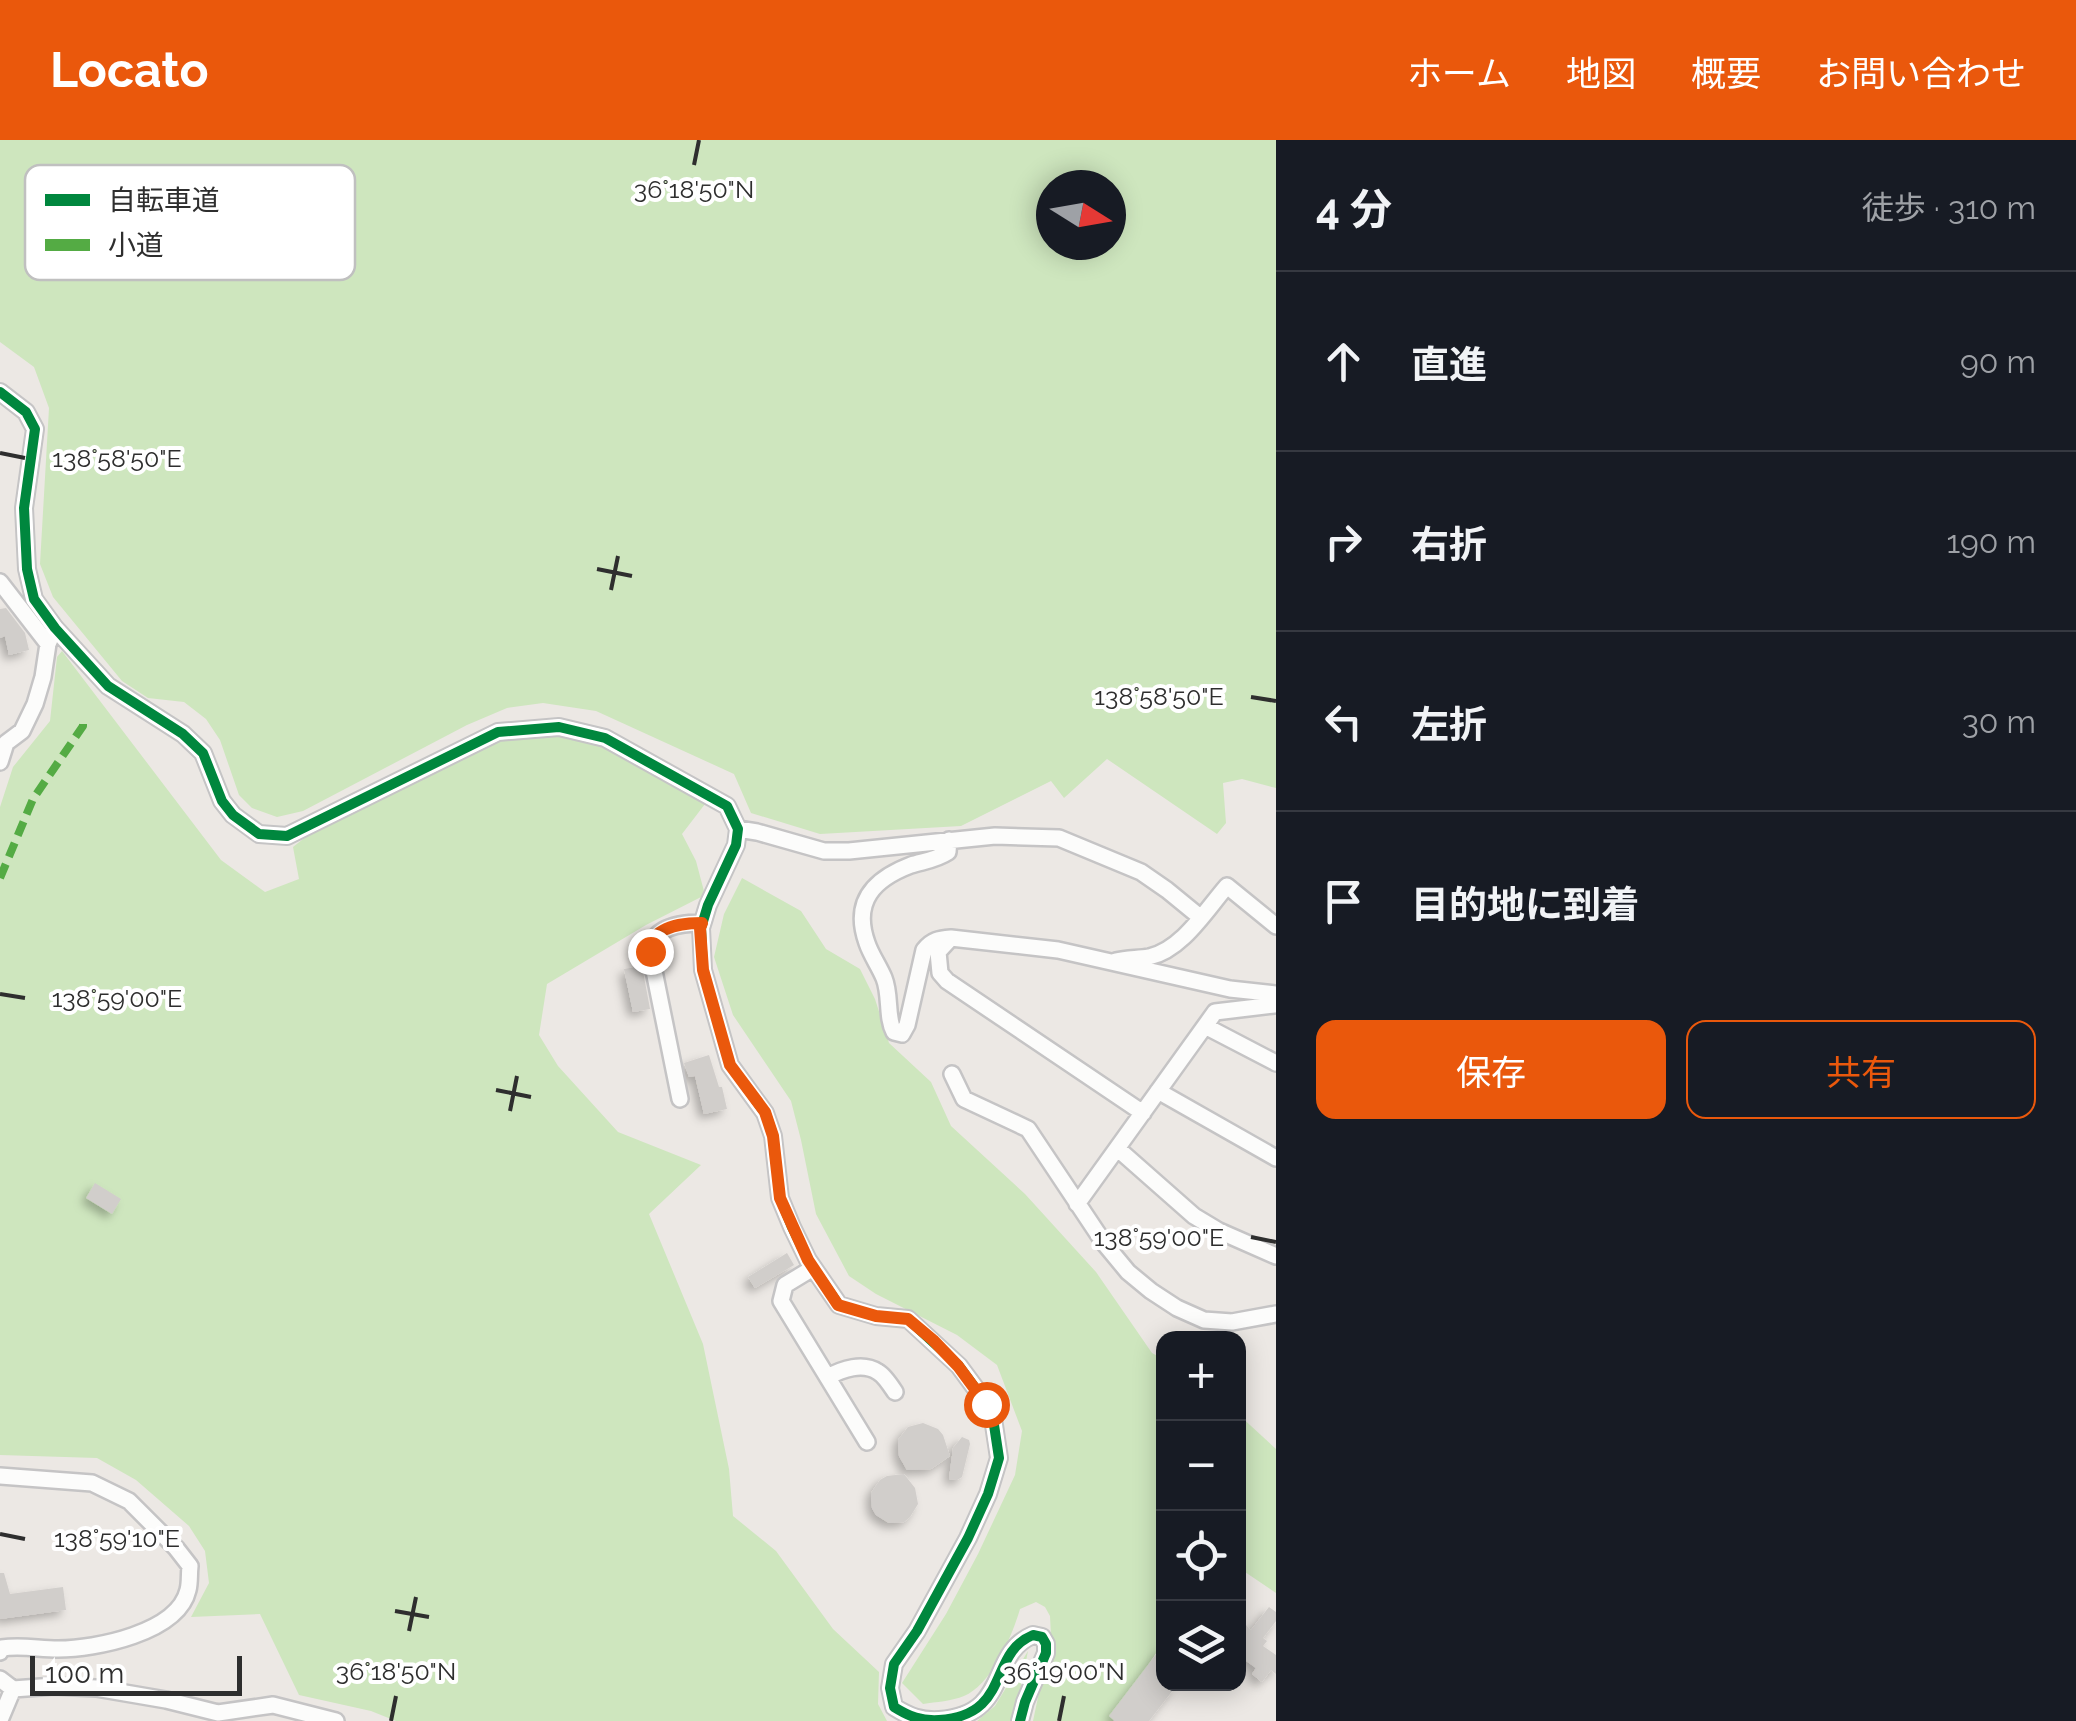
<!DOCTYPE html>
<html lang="ja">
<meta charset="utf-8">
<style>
:root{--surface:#171b24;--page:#20242c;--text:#f1f3f6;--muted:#9ea1a6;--line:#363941;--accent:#ea580c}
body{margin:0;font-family:Raleway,"Noto Sans JP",sans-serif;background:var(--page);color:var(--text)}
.controls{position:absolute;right:30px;bottom:30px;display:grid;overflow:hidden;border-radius:20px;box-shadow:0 5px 25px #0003}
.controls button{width:90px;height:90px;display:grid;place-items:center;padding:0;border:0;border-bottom:2px solid var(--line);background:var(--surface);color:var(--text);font:50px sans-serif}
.compass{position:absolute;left:1036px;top:30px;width:90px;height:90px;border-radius:50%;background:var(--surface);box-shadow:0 5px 25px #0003;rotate:101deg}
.scale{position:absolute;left:30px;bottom:25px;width:212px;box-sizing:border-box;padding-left:10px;border:5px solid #2e2e2e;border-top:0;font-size:28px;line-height:35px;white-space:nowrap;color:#2e2e2e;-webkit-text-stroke:8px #fff;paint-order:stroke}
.stop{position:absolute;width:30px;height:30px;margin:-22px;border:8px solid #ea580c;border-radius:50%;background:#fff}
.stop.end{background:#ea580c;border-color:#fff;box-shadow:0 2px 10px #0008}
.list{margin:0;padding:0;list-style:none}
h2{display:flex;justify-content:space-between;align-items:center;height:130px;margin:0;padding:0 40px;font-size:42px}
h2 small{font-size:32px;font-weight:400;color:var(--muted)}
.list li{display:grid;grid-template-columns:65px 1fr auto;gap:30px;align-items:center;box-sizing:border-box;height:180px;padding:0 40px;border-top:2px solid var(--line)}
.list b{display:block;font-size:38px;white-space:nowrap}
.list em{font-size:32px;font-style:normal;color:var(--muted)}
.actions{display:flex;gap:20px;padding:30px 40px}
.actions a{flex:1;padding:22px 0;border:2px solid var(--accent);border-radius:20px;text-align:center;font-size:35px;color:var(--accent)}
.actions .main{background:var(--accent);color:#fff}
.icon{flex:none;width:55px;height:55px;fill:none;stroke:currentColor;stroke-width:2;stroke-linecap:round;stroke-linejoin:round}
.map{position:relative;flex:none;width:1276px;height:1581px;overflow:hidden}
header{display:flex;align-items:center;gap:60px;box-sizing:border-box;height:140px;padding:0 50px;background:var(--accent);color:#fff}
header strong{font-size:48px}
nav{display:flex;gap:55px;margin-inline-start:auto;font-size:35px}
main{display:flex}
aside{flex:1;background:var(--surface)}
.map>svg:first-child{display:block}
</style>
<header>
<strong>Locato</strong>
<nav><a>ホーム</a><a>地図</a><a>概要</a><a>お問い合わせ</a></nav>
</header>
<main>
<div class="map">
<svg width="1276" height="1581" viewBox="0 0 1276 1581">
<defs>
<filter id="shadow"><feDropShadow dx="-5" dy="5" stdDeviation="5" flood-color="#0004"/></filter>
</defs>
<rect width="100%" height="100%" fill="#ece8e4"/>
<path fill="#cee6be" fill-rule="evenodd" d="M0,0H1276V648L1242,639L1223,643L1226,683L1217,694L1107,619L1064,658L1051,641L961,686L820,694L751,673L734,634L596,571L543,563L507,568L467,585L303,671L277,677L252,668L239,655L220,600L206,579L184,562L148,558L122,541L53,457L40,424L49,268L34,227L0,202ZM1111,45V105H1051V45Z
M62,511L221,720L265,752L299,739L293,707L317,688L503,593L550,588L633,610L705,664L682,694L696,721L705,755L646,785L547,844L539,895L558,926L618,992L701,1025L649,1074L703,1204L729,1329L733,1376L776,1411L833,1489L879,1532L878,1564L887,1581H396L371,1571L299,1555L260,1474L191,1477L209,1443L205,1411L189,1386L136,1340L97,1318L0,1315V667L13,627L50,581L57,517Z
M742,738L801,771L826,809L860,829L875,859L889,903L931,942L951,986L1025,1054L1096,1132L1152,1213L1163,1219V1502L1113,1581H1033L1051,1496L1050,1476L1045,1467L1036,1462L1020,1469C1012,1496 992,1544 964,1556C952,1561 936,1562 923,1564L902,1543L946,1474L978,1414L1015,1335L1022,1291L997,1225L957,1195L876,1154L849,1136L816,1074L801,1000L791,961L733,875L714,817L724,774Z
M1238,1274L1276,1309V1453L1245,1432L1239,1435Z
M1028,1511L1014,1581H977L995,1566Z"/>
<path fill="#d1cecb" filter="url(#shadow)" d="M6,468L25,493L29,510L9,515L5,496L0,498V469Z
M642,826L650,869L633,872L624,829Z
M709,915L719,947H722L727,969L704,974L695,936L689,937L684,923Z
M95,1043L121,1059L112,1074L86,1058Z
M787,1113L794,1125L755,1148L748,1137Z
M923,1283L938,1289L943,1295L950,1316L931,1329L907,1330L899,1316L898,1300L908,1287Z
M962,1297L969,1300L970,1304L962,1337L957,1340L949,1339L953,1308Z
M904,1334L915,1348L918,1364L910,1377L904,1382L889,1383L876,1375L872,1368L871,1353L880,1340L887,1336Z
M0,1433H4L10,1454L63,1447L66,1470L0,1479Z
M1269,1467L1276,1472V1481L1263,1498L1267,1501L1263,1506L1276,1515V1534L1271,1530L1262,1542L1252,1534L1256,1528L1238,1515V1485L1243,1489L1246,1485L1251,1490Z
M1164,1504V1544H1177L1173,1550L1149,1581H1115L1109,1576Z"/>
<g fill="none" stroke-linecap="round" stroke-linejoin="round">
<defs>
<path id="minor" d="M0,252L26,272L35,289L24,368L27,429L34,459L55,488L108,546L183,594L203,613L222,661L233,675L259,694L287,696L498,592L559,587L605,598L727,666L738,689L736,705L708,765L701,788L703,830L730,925L765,973L773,996L780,1058L792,1087L808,1120L839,1165L876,1176L908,1179L959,1226L987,1264L994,1285L999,1318L988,1354L968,1398L917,1491L894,1524L890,1548L894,1567C910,1577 921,1581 939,1580C1012,1575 987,1514 1033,1495L1042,1497L1046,1504V1513L1025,1562L1020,1581
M0,442L48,504
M0,622L6,603L22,591L35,564L43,537L48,504L55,488
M738,689L757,692L824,711H849L995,696L1059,698L1141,732L1167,750L1200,777
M949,700L948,712C936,720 924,721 911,725C874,739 852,761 867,803C871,815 879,826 884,838C891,855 886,877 894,892L902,894L907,885L924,810C932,800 939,799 951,798L1058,810L1230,849L1276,854
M951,798L938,812L940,833L947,841L1143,973
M1116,821C1127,818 1138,819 1149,817C1182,810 1206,770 1227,746L1276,786
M1205,886L1276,923
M952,934L964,959L1028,989L1104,1103L1128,1132L1151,1151L1177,1168L1204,1180L1232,1182L1276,1174
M1158,951L1276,1018
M680,959L650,811C653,786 681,783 702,783
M1118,1009L1194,1076L1219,1091L1276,1116
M1077,1064L1215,872L1274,865L1276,863
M813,1128L785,1145L781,1161L867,1302
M828,1237C842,1229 863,1222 878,1232C884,1235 891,1246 895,1252
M0,1336L92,1343L129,1361L176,1408L190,1426C189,1434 190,1443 188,1450C178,1493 95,1509 58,1509C39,1509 21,1505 2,1508L0,1512
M0,1539L13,1549L54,1546L96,1548L166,1560L218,1573L273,1565L336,1581
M0,1580L13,1549"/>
</defs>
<use href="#minor" stroke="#c5c4c5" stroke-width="20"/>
<use href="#minor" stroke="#fcfcfb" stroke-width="15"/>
<path stroke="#54ab44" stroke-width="8" stroke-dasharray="15 8" stroke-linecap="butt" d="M0,738L33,659L83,586V576"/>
<defs>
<path id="cycleway" d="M0,252L26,272L35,289L24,368L27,429L34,459L55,488L108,546L183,594L203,613L222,661L233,675L259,694L287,696L498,592L559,587L605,598L727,666L738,689L736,705L708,765L701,788L703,830L730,925L765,973L773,996L780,1058L792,1087L808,1120L839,1165L876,1176L908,1179L959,1226L987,1264L994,1285L999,1318L988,1354L968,1398L917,1491L894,1524L890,1548L894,1567C910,1577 921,1581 939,1580C1012,1575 987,1514 1033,1495L1042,1497L1046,1504V1513L1025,1562L1020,1581"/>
</defs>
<use href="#cycleway" stroke="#fff" stroke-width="16"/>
<use href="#cycleway" stroke="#00873e" stroke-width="10"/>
</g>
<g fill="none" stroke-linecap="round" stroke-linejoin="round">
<path stroke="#ea580c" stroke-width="12" d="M650,811C652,786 681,783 702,783L700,788L703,830L730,925L765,972L773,996L780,1058L808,1120L838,1165L876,1176L908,1179L933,1200L958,1226L986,1264"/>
</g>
<path fill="none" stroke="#2e2e2e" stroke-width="4" d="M694,25L699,0M0,313L25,318M597,429L632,436M611,450L618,416M1251,557L1276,561M0,854L25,858M496,950L531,957M510,971L517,936M1251,1097L1276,1102M0,1394L25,1399M395,1471L429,1477M409,1491L416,1457M391,1581L396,1556M1059,1581L1064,1556"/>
<rect x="25" y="25" width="330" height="115" rx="15" fill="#fff" stroke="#c0c0c0" stroke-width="2.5"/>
<rect x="45" y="54" width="45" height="12" fill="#00873e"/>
<rect x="45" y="99" width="45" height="12" fill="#54ab44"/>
<g font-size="28" fill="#2e2e2e">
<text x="108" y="70">自転車道</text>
<text x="108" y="115">小道</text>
</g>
<g font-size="25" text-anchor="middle" fill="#2e2e2e" stroke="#fff" stroke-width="8" stroke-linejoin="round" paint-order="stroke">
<text x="694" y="58">36°18'50"N</text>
<text x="117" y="327">138°58'50"E</text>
<text x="1159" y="565">138°58'50"E</text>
<text x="117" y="867">138°59'00"E</text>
<text x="1159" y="1106">138°59'00"E</text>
<text x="117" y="1407">138°59'10"E</text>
<text x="396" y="1540">36°18'50"N</text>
<text x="1064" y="1540">36°19'00"N</text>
</g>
</svg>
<div class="controls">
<button>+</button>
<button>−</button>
<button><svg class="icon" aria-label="locate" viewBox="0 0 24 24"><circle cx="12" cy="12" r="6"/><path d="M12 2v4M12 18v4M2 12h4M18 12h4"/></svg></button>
<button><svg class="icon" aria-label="layers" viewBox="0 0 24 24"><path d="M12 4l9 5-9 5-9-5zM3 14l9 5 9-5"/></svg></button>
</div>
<svg class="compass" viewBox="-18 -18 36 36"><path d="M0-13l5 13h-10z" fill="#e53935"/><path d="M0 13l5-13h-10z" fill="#9ea1a6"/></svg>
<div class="scale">100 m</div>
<div class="stop" style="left:986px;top:1264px"></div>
<div class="stop end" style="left:650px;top:811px"></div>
</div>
<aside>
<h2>4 分<small>徒歩 · 310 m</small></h2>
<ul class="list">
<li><svg class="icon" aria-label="ahead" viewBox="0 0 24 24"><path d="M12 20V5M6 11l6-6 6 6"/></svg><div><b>直進</b></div><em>90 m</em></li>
<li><svg class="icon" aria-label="right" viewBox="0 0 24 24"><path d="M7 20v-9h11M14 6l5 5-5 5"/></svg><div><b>右折</b></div><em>190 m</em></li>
<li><svg class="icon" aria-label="left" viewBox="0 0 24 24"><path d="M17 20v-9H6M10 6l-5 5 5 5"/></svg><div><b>左折</b></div><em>30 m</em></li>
<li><svg class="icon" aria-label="arrive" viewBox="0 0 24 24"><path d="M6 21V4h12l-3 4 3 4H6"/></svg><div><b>目的地に到着</b></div></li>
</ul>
<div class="actions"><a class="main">保存</a><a>共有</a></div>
</aside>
</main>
